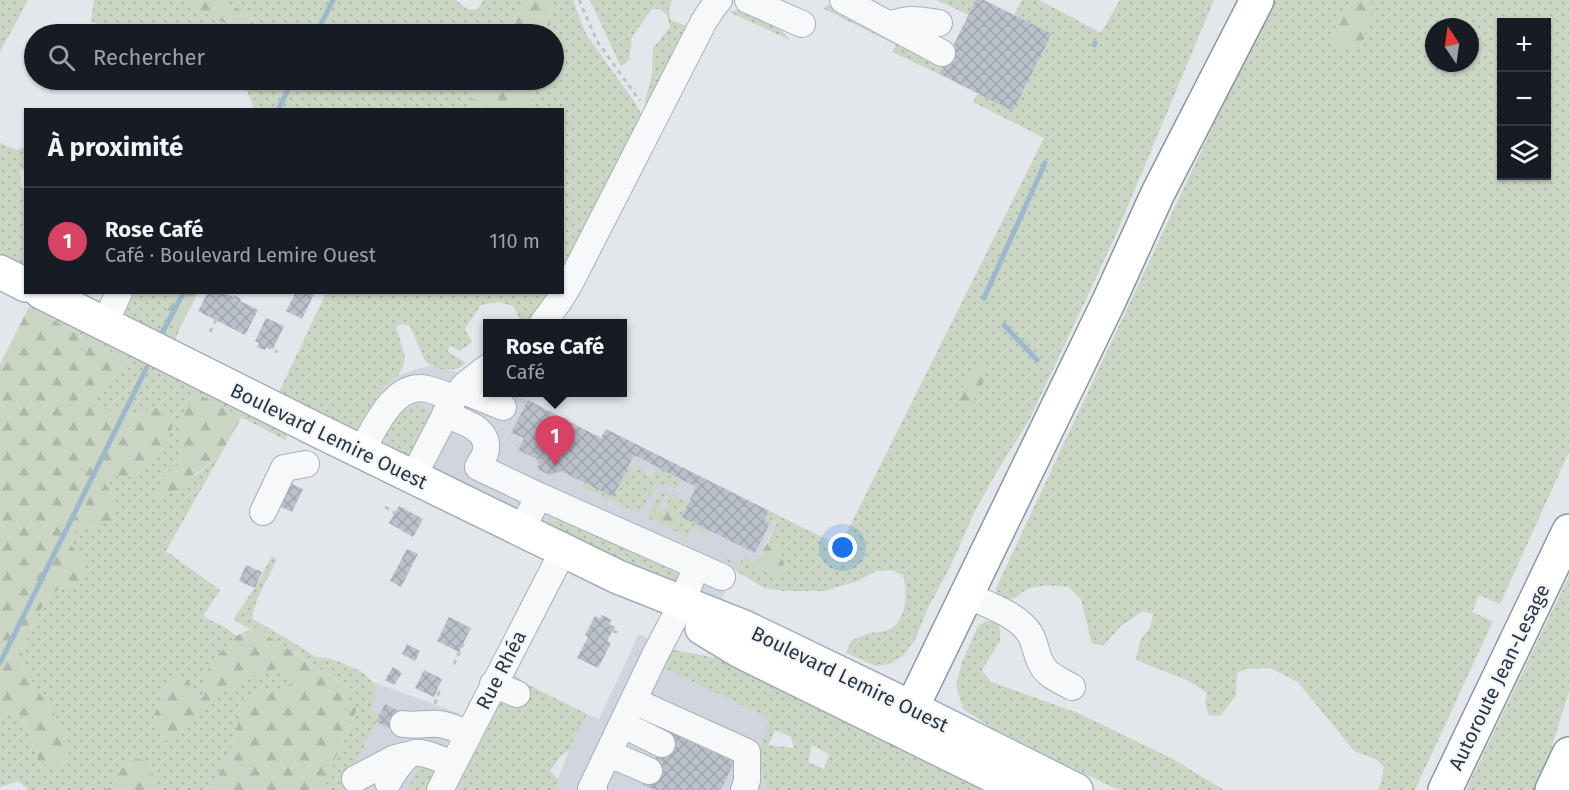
<!DOCTYPE html>
<html lang="fr">
<meta charset="utf-8">
<style>
:root{--surface:#171b24;--page:#20242c;--text:#f1f3f6;--muted:#9ea1a6;--line:#363941;--accent:#d64364}
body{margin:0;font-family:"Fira Sans",sans-serif;background:var(--page);color:var(--text)}
.controls{position:absolute;right:18px;top:18px;display:grid;overflow:hidden;border-radius:0px;box-shadow:0 2px 4px #0004}
.controls button{width:54px;height:54px;display:grid;place-items:center;padding:0;border:0;border-bottom:2px solid var(--line);background:var(--surface);color:var(--text);font:30px sans-serif}
.compass{position:absolute;left:1425px;top:18px;width:54px;height:54px;border-radius:50%;background:var(--surface);box-shadow:0 2px 4px #0004;rotate:347deg}
.you{position:absolute;left:843px;top:548px;width:21px;height:21px;margin:-15px;border:4px solid #fff;border-radius:50%;background:#1a73e8;box-shadow:0 0 0 9px #1a73e833}
.badge{display:grid;place-items:center;width:39px;height:39px;border-radius:50%;background:var(--accent);color:#fff;font-size:20px;font-weight:700}
.pin{position:absolute;translate:-50% -50px;filter:drop-shadow(0 2px 3px #0008)}
.pin::after{content:'';position:absolute;top:32px;width:21px;height:18px;background:inherit;clip-path:polygon(0 0,100% 0,50% 100%)}
.popup{position:absolute;left:483px;top:319px;width:144px;height:78px;box-sizing:border-box;display:grid;place-content:center;border-radius:0px;background:var(--surface);filter:drop-shadow(0 2px 4px #0005);font-size:20px;white-space:nowrap;color:var(--muted)}
.popup b{font-size:22px;color:var(--text)}
.popup::after{content:'';position:absolute;left:50%;top:100%;margin-left:-12px;border:12px solid transparent;border-top-color:var(--surface)}
.list{margin:0;padding:0;list-style:none}
h2{display:flex;justify-content:space-between;align-items:center;height:78px;margin:0;padding:0 24px;font-size:26px}
h2 small{font-size:20px;font-weight:400;color:var(--muted)}
.list li{display:grid;grid-template-columns:39px 1fr auto;gap:18px;align-items:center;box-sizing:border-box;height:108px;padding:0 24px;border-top:2px solid var(--line)}
.list b{display:block;font-size:22px;white-space:nowrap}
.list p{margin:0;font-size:20px;white-space:nowrap;color:var(--muted)}
.list em{font-size:20px;font-style:normal;color:var(--muted)}
.icon{flex:none;width:33px;height:33px;fill:none;stroke:currentColor;stroke-width:2;stroke-linecap:round;stroke-linejoin:round}
.map{position:relative;flex:none;width:1569px;height:790px;overflow:hidden}
.search{position:absolute;background:var(--surface);box-shadow:0 2px 4px #0004;left:24px;top:24px;width:540px;height:66px;display:flex;align-items:center;gap:15px;box-sizing:border-box;padding:0 21px;border-radius:33px;color:var(--muted);font-size:22px}
.panel{position:absolute;background:var(--surface);box-shadow:0 2px 4px #0004;left:24px;top:108px;width:540px;height:186px;border-radius:0px}
.map>svg:first-child{display:block}
</style>
<div class="map">
<svg width="1569" height="790" viewBox="0 0 1569 790">
<defs>
<pattern id="grass-dots" width="8" height="8" patternUnits="userSpaceOnUse" patternTransform="scale(1.5)"><rect width="8" height="8" fill="#cad6c4"/><path d="M2 2h.1M6 6h.1" fill="none" stroke="#aeb8aa" stroke-width="1.8" stroke-linecap="round"/></pattern>
<pattern id="forest-firs" width="22" height="20" patternUnits="userSpaceOnUse" patternTransform="scale(1.5)"><rect width="22" height="20" fill="#cad6c4"/><path d="M5 1l3.5 6h-7zM16 11l3.5 6h-7z" fill="#aeb8aa"/></pattern>
<pattern id="building-cross-hatch" width="8" height="8" patternUnits="userSpaceOnUse" patternTransform="scale(1.5)"><rect width="8" height="8" fill="#bac1ca"/><path d="M0 0l8 8M0 8l8-8" fill="none" stroke="#a0a6af"/></pattern>
</defs>
<rect width="100%" height="100%" fill="#e3e7ec"/>
<path fill="#d1d6de" d="M431,366L475,376L487,382L488,392L511,393L601,438L606,429L780,516L761,553L754,563L744,556L719,604L349,430L356,428L385,386L398,376L416,369Z
M639,634L674,650L716,658L781,689L757,762L768,790H554L569,750L587,714L599,719Z
M373,682L461,714L425,790H336L376,694Z"/>
<path fill="url(#grass-dots)" fill-rule="evenodd" d="M0,0H28L0,52Z
M94,0H181L218,19L247,31H257L250,15L222,0H456L467,9L477,10L483,0H522L519,13L503,34H116L91,21Z
M551,0H573L586,34L636,104L645,122L563,278L562,110L532,109L533,103L527,80H554V34H550Z
M590,0H672L669,9L671,20L691,28L649,112L645,101L652,74L653,48L670,27L667,15L660,9H652L632,37L629,60L621,67Z
M936,0H976L969,15Z
M1022,0H1039L1101,33L1120,0H1214L1115,237L1065,344L1028,422L997,471L974,513L951,565L927,610L915,640L903,656L889,664L876,666L846,653L851,641C857,638 863,635 869,633C875,632 882,633 888,630C907,622 908,592 903,575L892,570L876,571L858,581L825,591H782L764,588L736,571L738,567L721,559L726,558L739,564L744,556L754,563L756,569L767,570L785,567L778,545L768,542L777,522L772,519L770,523L764,520L769,511L840,546L1044,138L973,102L979,92L1013,111L1052,35L1014,15Z
M1272,0H1353L1341,15L1338,46L1352,47L1365,39L1364,25L1371,2L1369,0H1569V452L1500,604L1479,595L1472,612L1493,621L1415,790H1378L1381,783L1384,767L1377,760L1354,751L1298,682L1270,668L1246,669L1237,673L1236,696L1221,715L1209,716L1205,703L1207,693L1189,681L1136,660L1140,640L1150,628L1153,614L1143,611L1121,626L1104,645L1092,644L1081,600L1069,587C1056,586 1039,584 1026,590C1016,595 1018,599 1005,600L997,594L996,588ZM1502,22H1546V176H1502ZM1434,27H1470V63H1434Z
M827,5L840,10L944,63L939,74L892,52L896,45L824,9Z
M742,9L755,14L762,20L783,32L790,40L729,12Z
M227,80H481L469,110L254,109L246,88Z
M0,143L17,150L25,146V169L20,170L22,189L25,188V269L0,256Z
M126,293H175L164,317L180,328L174,343L127,319L124,311Z
M326,293H554L537,312L524,323H522L513,306L498,302L481,305L465,329L472,342L460,351L451,346L447,351L466,363L457,369L444,370L431,366L425,361L410,326L401,324L396,327L405,356L403,367L398,376L385,386L380,393L356,429L349,430L278,394Z
M31,302L289,432L285,440L197,394L181,417L183,443L178,464L162,480L194,477L221,454L166,551L220,590L203,616L228,629L236,636C215,658 204,662 205,695L197,703L180,729C200,711 223,688 248,677C257,673 263,675 274,669L297,681L277,693L256,692L240,701L237,729L228,759L209,790H156L151,762L124,763L113,783L106,790H29L18,781L0,787V722L7,713L22,717L33,742L39,764L66,732L24,670L21,650L42,607L52,593L80,581V555L71,545L76,525L94,527L115,499L106,485V476L157,408L134,415L119,416L93,400L128,361L29,307Z
M420,405L426,408L431,413L430,420L410,456L401,453L388,445L386,432L397,415L414,406Z
M638,466L643,469L642,471L652,477L657,467L682,480L678,488C653,479 652,496 639,512H636L582,486L584,482L628,467L635,470Z
M664,492L672,494L688,503L682,517L710,531L709,535L692,527L687,537L671,529L681,517L664,509L670,497L665,495L652,520L647,518L658,496Z
M560,518L672,568L677,574L676,578L673,579L624,560L551,527L548,520L554,522H558Z
M272,556L277,560C270,575 251,605 253,619L286,638L316,657L332,659L359,670L373,682L376,694L371,712L380,714L343,790H324L331,768L358,708L344,700L350,688L254,627L249,629L233,619L255,588Z
M1569,576V691L1544,772L1534,790H1466Z
M986,621H996L1000,630V641L982,670L991,682L1078,713L1173,759L1224,790H1122L1114,788L992,728L963,709L956,686L962,662L978,626Z
M674,650L716,658L739,668L982,790H768L757,762L769,718L666,669L663,664L668,656ZM775,730L791,737L794,748L768,745ZM812,745L829,754L824,769L808,762Z
M515,675L525,683L587,714L569,750L561,756L550,771L559,780L554,790H456L501,702C509,696 513,685 515,675Z
M423,759L437,766L425,790H407Z"/>
<path fill="url(#forest-firs)" d="M181,0H222L250,15L257,31C232,31 203,12 181,0Z
M522,0H551L550,34H504L519,13Z
M1353,0H1369L1371,2L1372,14L1364,25L1365,39L1352,47L1338,46L1331,38L1341,15Z
M481,80H527L533,104L532,109H469Z
M175,292L198,293L180,328L163,318Z
M29,307L128,361L94,400L119,416L134,415L156,408L169,413C170,416 172,419 172,422C174,443 145,466 131,477L106,476V485L115,499L113,519L94,527L76,525L71,545L80,555L87,570L80,581L52,593L42,607L21,650L24,670L66,732L69,756L56,767L39,764L33,742L22,717L7,713L0,722V364Z
M981,361L985,362L986,373L981,388L971,405L964,409L958,405V397L975,364Z
M197,394L242,417L221,454L164,499L155,494L162,480L178,464L183,443L181,417Z
M664,509L682,517L671,529L652,520L658,511Z
M768,542L778,545L785,567L777,575L767,570L756,569L754,563L761,553Z
M254,627L351,689L344,700L358,707L331,768L324,790H209L228,759L237,729L240,701L256,692L277,693L296,681L274,669L266,673L249,677L215,698L180,729L164,742L152,721L170,676L178,673L189,681L197,702L205,695V679L210,663L236,636Z
M134,758L151,762L156,790H106L113,783L124,763Z"/>
<g fill="none" stroke-linecap="round" stroke-linejoin="round">
<path stroke="#9db8cd" stroke-width="5" d="M316,34L333,0
M1094,45L1095,43
M278,110L293,80
M984,298L1045,163
M1004,325L1037,360
M162,333L184,292
M0,663L147,367"/>
</g>
<path fill="url(#building-cross-hatch)" d="M976,0H984L1052,34L1013,111L939,74Z
M208,292H223L233,297L234,295L241,299L240,301L258,310L245,335L198,311Z
M296,292H315L302,319L286,311Z
M266,318L284,326L273,349L267,346L265,350L257,347L259,343L255,341Z
M528,400L601,438L606,429L769,511L764,520L770,523L755,553L682,517L696,487L634,455L613,497L561,471L550,475L539,470L537,459L518,450L524,438L511,433Z
M287,482L303,489L292,512L276,505Z
M399,506L423,519L413,537L389,523Z
M407,549L418,554L401,587L390,581Z
M246,565L262,572L255,588L239,581Z
M602,615L612,620L609,624L615,627L607,641L611,643L598,668L577,658L588,637L585,635L595,616L600,619Z
M449,617L471,628L459,652L437,641Z
M407,644L420,651L415,661L402,654Z
M393,667L402,673L394,685L385,680Z
M424,670L442,679L434,697L415,688Z
M385,704L407,715L399,732L376,722Z
M668,731L734,762L721,790H655L643,785Z"/>
<g fill="none" stroke-linecap="round" stroke-linejoin="round">
<defs>
<path id="minor" d="M748,0L802,24
M843,0L942,53
M889,25C910,17 918,20 939,23
M105,324L119,292
M542,324L559,301L569,285L704,21L714,6L719,0
M461,390L503,407
M445,414C460,421 488,427 486,449C486,455 481,461 478,467L539,496
M361,452C374,429 394,381 427,389C436,391 445,395 454,398
M413,477L454,398L466,384L488,367
M263,512L284,468L306,464
M521,530L539,496L722,577
M967,595C986,604 1019,615 1030,634C1036,644 1036,656 1042,665C1047,676 1062,681 1072,687
M493,684L517,694
M634,701L747,752V781L744,790
M403,724C415,726 427,723 439,724C449,725 459,730 468,734
M622,724L662,744
M608,753L649,771
M355,779L395,758L407,755
M388,782C411,744 414,749 453,764
M440,790L563,551
M594,790L591,789L655,655L677,613L697,566"/>
<path id="major" d="M0,272L26,285
M41,292L317,430L618,577L744,627L912,708L1076,790
M702,628L740,651L1022,790"/>
<path id="highway" d="M901,730L1109,301L1158,193L1257,0
M1445,790L1569,531
M1552,790L1569,754"/>
</defs>
<use href="#minor" stroke="#a8aeb7" stroke-width="28"/>
<use href="#major" stroke="#a2acb8" stroke-width="36"/>
<use href="#highway" stroke="#8996a3" stroke-width="36"/>
<path stroke="#bdc2c7" stroke-width="3" stroke-dasharray="4.5 4.5" stroke-linecap="butt" d="M579,0L597,41L640,101
M210,332L216,320
M267,346L278,352
M385,507L395,513
M613,631L621,634
M454,664L465,640
M435,704L439,692L437,690"/>
<use href="#minor" stroke="#f6f8fa" stroke-width="26"/>
<use href="#major" stroke="#fff" stroke-width="33"/>
<use href="#highway" stroke="#fff" stroke-width="33"/>
</g>
<g text-anchor="middle" stroke-width="4.5" stroke-linejoin="round" paint-order="stroke">
<g font-size="20" fill="#2a3645" stroke="#f3f6f9">
<text transform="translate(329 436) rotate(26)" y="7">Boulevard Lemire Ouest</text>
<text transform="translate(501 670) rotate(-63)" y="7">Rue Rhéa</text>
<text transform="translate(1499 677) rotate(-64)" y="7">Autoroute Jean-Lesage</text>
<text transform="translate(850 679) rotate(26)" y="7">Boulevard Lemire Ouest</text>
</g>
</g>
</svg>
<div class="controls">
<button>+</button>
<button>−</button>
<button><svg class="icon" aria-label="layers" viewBox="0 0 24 24"><path d="M12 4l9 5-9 5-9-5zM3 14l9 5 9-5"/></svg></button>
</div>
<svg class="compass" viewBox="-18 -18 36 36"><path d="M0-13l5 13h-10z" fill="#e53935"/><path d="M0 13l5-13h-10z" fill="#9ea1a6"/></svg>
<div class="you"></div>
<div class="pin badge" style="left:555px;top:466px">1</div>
<div class="popup"><b>Rose Café</b>Café</div>
<div class="search"><svg class="icon" aria-label="search" viewBox="0 0 24 24"><circle cx="10" cy="10" r="6"/><path d="M15 15l6 6"/></svg>Rechercher</div>
<section class="panel">
<h2>À proximité<small></small></h2>
<ul class="list">
<li><span class="badge">1</span><div><b>Rose Café</b><p>Café · Boulevard Lemire Ouest</p></div><em>110 m</em></li>
</ul>
</section>
</div>
